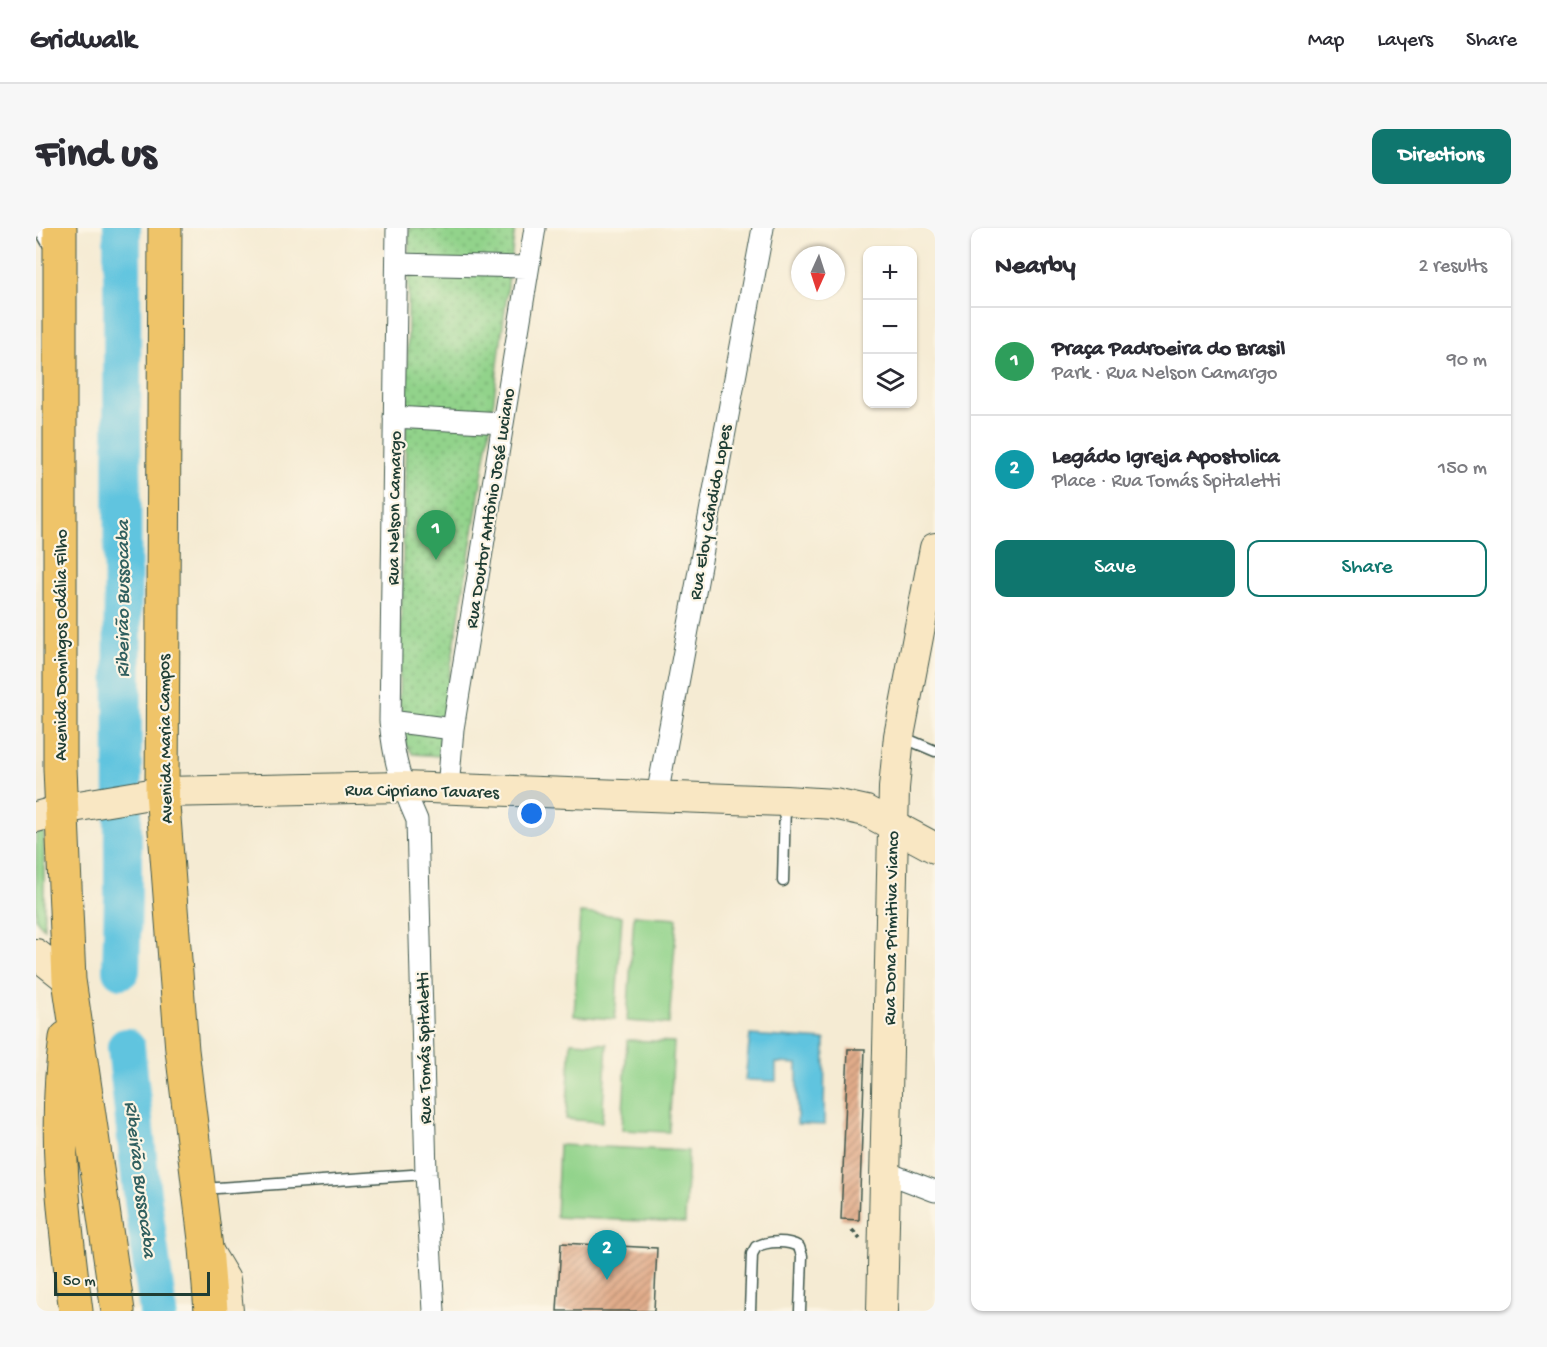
<!DOCTYPE html>
<meta charset="utf-8">
<style>
:root{--surface:#fff;--page:#f7f7f7;--text:#2b2b33;--muted:#7c7c81;--line:#e1e1e2;--accent:#0f766e}
body{margin:0;font-family:"Gochi Hand",sans-serif;background:var(--page);color:var(--text)}
.controls{position:absolute;right:18px;top:18px;display:grid;overflow:hidden;border-radius:12px;box-shadow:0 2px 4px #0004}
.controls button{width:54px;height:54px;display:grid;place-items:center;padding:0;border:0;border-bottom:2px solid var(--line);background:var(--surface);color:var(--text);font:30px sans-serif}
.compass{position:absolute;left:755px;top:18px;width:54px;height:54px;border-radius:50%;background:var(--surface);box-shadow:0 2px 4px #0004;rotate:183deg}
.scale{position:absolute;left:18px;bottom:15px;width:156px;box-sizing:border-box;padding-left:6px;border:3px solid #1f3d34;border-top:0;font-size:16px;line-height:21px;white-space:nowrap;color:#1f3d34;-webkit-text-stroke:4px #fcf5e5;paint-order:stroke}
.you{position:absolute;left:496px;top:586px;width:21px;height:21px;margin:-15px;border:4px solid #fff;border-radius:50%;background:#1a73e8;box-shadow:0 0 0 9px #1a73e833}
.badge{display:grid;place-items:center;width:39px;height:39px;border-radius:50%;background:var(--accent);color:#fff;font-size:20px;font-weight:700}
.pin{position:absolute;translate:-50% -50px;filter:drop-shadow(0 2px 3px #0008)}
.pin::after{content:'';position:absolute;top:32px;width:21px;height:18px;background:inherit;clip-path:polygon(0 0,100% 0,50% 100%)}
.list{margin:0;padding:0;list-style:none}
h2{display:flex;justify-content:space-between;align-items:center;height:78px;margin:0;padding:0 24px;font-size:26px}
h2 small{font-size:20px;font-weight:400;color:var(--muted)}
.list li{display:grid;grid-template-columns:39px 1fr auto;gap:18px;align-items:center;box-sizing:border-box;height:108px;padding:0 24px;border-top:2px solid var(--line)}
.list b{display:block;font-size:22px;white-space:nowrap}
.list p{margin:0;font-size:20px;white-space:nowrap;color:var(--muted)}
.list em{font-size:20px;font-style:normal;color:var(--muted)}
.actions{display:flex;gap:12px;padding:18px 24px}
.actions a{flex:1;padding:14px 0;border:2px solid var(--accent);border-radius:12px;text-align:center;font-size:21px;color:var(--accent)}
.actions .main{background:var(--accent);color:#fff}
.icon{flex:none;width:33px;height:33px;fill:none;stroke:currentColor;stroke-width:2;stroke-linecap:round;stroke-linejoin:round}
.map{position:relative;flex:none;width:899px;height:1083px;overflow:hidden;border-radius:12px}
header{display:flex;align-items:center;gap:36px;box-sizing:border-box;height:84px;padding:0 30px;background:var(--surface);border-bottom:2px solid var(--line)}
header strong{font-size:28px}
nav{display:flex;gap:33px;margin-inline-start:auto;font-size:21px}
.intro{display:flex;align-items:center;justify-content:space-between;box-sizing:border-box;height:144px;padding:0 36px}
h1{margin:0;font-size:42px}
.button{padding:15px 27px;border-radius:12px;background:var(--accent);color:#fff;font-size:21px;font-weight:700}
main{display:flex;gap:36px;padding:0 36px}
aside{flex:1;background:var(--surface);border-radius:12px;box-shadow:0 2px 4px #0004}
.map>svg:first-child{display:block}
</style>
<header>
<strong>Gridwalk</strong>
<nav><a>Map</a><a>Layers</a><a>Share</a></nav>
</header>
<div class="intro"><h1>Find us</h1><a class="button">Directions</a></div>
<main>
<div class="map">
<svg width="899" height="1083" viewBox="0 0 899 1083">
<defs>
<pattern id="park-dots" width="8" height="8" patternUnits="userSpaceOnUse" patternTransform="scale(1.5)"><rect width="8" height="8" fill="#92d38b"/><path d="M2 2h.1M6 6h.1" fill="none" stroke="#77ac72" stroke-width="1.8" stroke-linecap="round"/></pattern>
<pattern id="building-hatch" width="6" height="6" patternUnits="userSpaceOnUse" patternTransform="scale(1.5)"><rect width="6" height="6" fill="#e1ac8a"/><path d="M-1 1l2-2M0 6l6-6M5 7l2-2" fill="none" stroke="#b68d72"/></pattern>
</defs>
<rect width="100%" height="100%" fill="#fcf5e5"/>
<filter id="ink" filterUnits="userSpaceOnUse"><feTurbulence type="fractalNoise" baseFrequency=".0167" numOctaves="2"/><feDisplacementMap in="SourceGraphic" scale="12" xChannelSelector="R" yChannelSelector="G"/><feConvolveMatrix kernelMatrix="1 2 1 2 8 2 1 2 1" color-interpolation-filters="sRGB"/></filter>
<filter id="wash" filterUnits="userSpaceOnUse"><feTurbulence type="fractalNoise" baseFrequency=".008" numOctaves="4" result="noise"/><feDisplacementMap in="SourceGraphic" scale="24" xChannelSelector="R" yChannelSelector="G"/><feGaussianBlur stdDeviation="1.35" result="paint"/><feColorMatrix in="noise" values="0 0 0 0 0 0 0 0 0 0 0 0 0 0 0 0 0 1.4 0 .05"/><feComposite in="paint" operator="in"/></filter>
<g filter="url(#wash)">
<rect width="100%" height="100%" fill="#f5ebd3"/>
<path fill="#92d38b" stroke="#588860" stroke-width="1.5" d="M8,603V700L0,691V605Z
M544,685L586,688L579,791L538,788Z
M598,687L641,690L633,796L591,793Z
M591,812L638,814L633,904L586,902Z
M535,814L571,816L566,894L530,891Z
M523,917L652,923L649,995L520,989Z"/>
<path fill="url(#park-dots)" stroke="#588860" stroke-width="1.5" d="M373,0H479L455,194L406,493L403,528L377,526L370,517L363,470L371,169Z"/>
<path fill="#61c4df" stroke="#40808a" stroke-width="1.5" d="M714,807L789,812L788,897L761,896V836L740,835V853L709,852Z"/>
<g fill="none" stroke-linecap="round" stroke-linejoin="round">
<path stroke="#61c4df" stroke-width="38" d="M85,742L87,669L86,0
M90,819L106,966L122,1083"/>
</g>
<g id="blocks">
<path fill="url(#building-hatch)" d="M812,821H829L823,992L805,991Z
M525,1015L621,1020L618,1083H521Z"/>
</g>
</g>
<g filter="url(#ink)">
<use href="#blocks" fill-opacity="0" stroke="#3f574c" stroke-width="1.5"/>
<g fill="none" stroke-linecap="round" stroke-linejoin="round">
<defs>
<path id="lane" d="M3,0L13,18
M866,509L899,523
M747,653L749,576
M166,961L390,946
M714,1083L716,1026L720,1019C731,1013 752,1012 763,1019L766,1028L764,1083"/>
<path id="street" d="M361,0L354,493C358,533 365,556 381,592L390,946L398,1083
M361,36L491,39
M358,189L467,195
M354,493L417,501
M412,561L417,501L499,0
M621,568L727,0
M849,944L899,963"/>
<path id="secondary" d="M0,589L37,579L126,564L367,559L749,573L798,576L830,583L899,620
M0,726L33,752
M170,1020L189,1052L192,1083
M846,1083L858,560L863,508L899,320"/>
<path id="primary" d="M24,0V540L33,752L82,1083
M129,0L126,564L146,822L170,1020L175,1083
M30,810C17,902 28,992 40,1083"/>
</defs>
<use href="#lane" stroke="#3f574c" stroke-width="13"/>
<use href="#street" stroke="#3f574c" stroke-width="23"/>
<use href="#secondary" stroke="#3f574c" stroke-width="32"/>
<use href="#primary" stroke="#3f574c" stroke-width="35"/>
<path stroke="#3f574c" stroke-width="4" stroke-dasharray="4.5 4.5" stroke-linecap="butt" d="M816,1002L824,1011"/>
<use href="#lane" stroke="#fff" stroke-width="10"/>
<use href="#street" stroke="#fff" stroke-width="21"/>
<use href="#secondary" stroke="#f9e7c3" stroke-width="30"/>
<use href="#primary" stroke="#efc469" stroke-width="33"/>
</g>
</g>
<g text-anchor="middle" stroke-width="4.5" stroke-linejoin="round" paint-order="stroke">
<g font-size="18" fill="#1f3d34" stroke="#fcf5e5">
<text transform="translate(357 280) rotate(-89)" y="6">Rua Nelson Camargo</text>
<text transform="translate(453 280) rotate(-81)" y="6">Rua Doutor Antônio José Luciano</text>
<text transform="translate(673 284) rotate(-80)" y="6">Rua Eloy Cândido Lopes</text>
<text transform="translate(24 417) rotate(-90)" y="6">Avenida Domingos Odália Filho</text>
<text transform="translate(128 511) rotate(-91)" y="6">Avenida Maria Campos</text>
<text transform="translate(386 562) rotate(1)" y="6">Rua Cipriano Tavares</text>
<text transform="translate(854 700) rotate(-89)" y="6">Rua Dona Primitiva Vianco</text>
<text transform="translate(387 820) rotate(-91)" y="6">Rua Tomás Spitaletti</text>
</g>
<g font-size="20" font-style="italic" fill="#305f5f" stroke="#fcf5e5">
<text transform="translate(85 371) rotate(-90)" y="7">Ribeirão Bussocaba</text>
<text transform="translate(106 951) rotate(83)" y="7">Ribeirão Bussocaba</text>
</g>
</g>
</svg>
<div class="controls">
<button>+</button>
<button>−</button>
<button><svg class="icon" aria-label="layers" viewBox="0 0 24 24"><path d="M12 4l9 5-9 5-9-5zM3 14l9 5 9-5"/></svg></button>
</div>
<svg class="compass" viewBox="-18 -18 36 36"><path d="M0-13l5 13h-10z" fill="#e53935"/><path d="M0 13l5-13h-10z" fill="#7c7c81"/></svg>
<div class="scale">50 m</div>
<div class="you"></div>
<div class="pin badge" style="left:400px;top:332px;background:#2e9e5b">1</div>
<div class="pin badge" style="left:571px;top:1052px;background:#0f9aa8">2</div>
</div>
<aside>
<h2>Nearby<small>2 results</small></h2>
<ul class="list">
<li><span class="badge" style="background:#2e9e5b">1</span><div><b>Praça Padroeira do Brasil</b><p>Park · Rua Nelson Camargo</p></div><em>90 m</em></li>
<li><span class="badge" style="background:#0f9aa8">2</span><div><b>Legádo Igreja Apostolica</b><p>Place · Rua Tomás Spitaletti</p></div><em>150 m</em></li>
</ul>
<div class="actions"><a class="main">Save</a><a>Share</a></div>
</aside>
</main>
